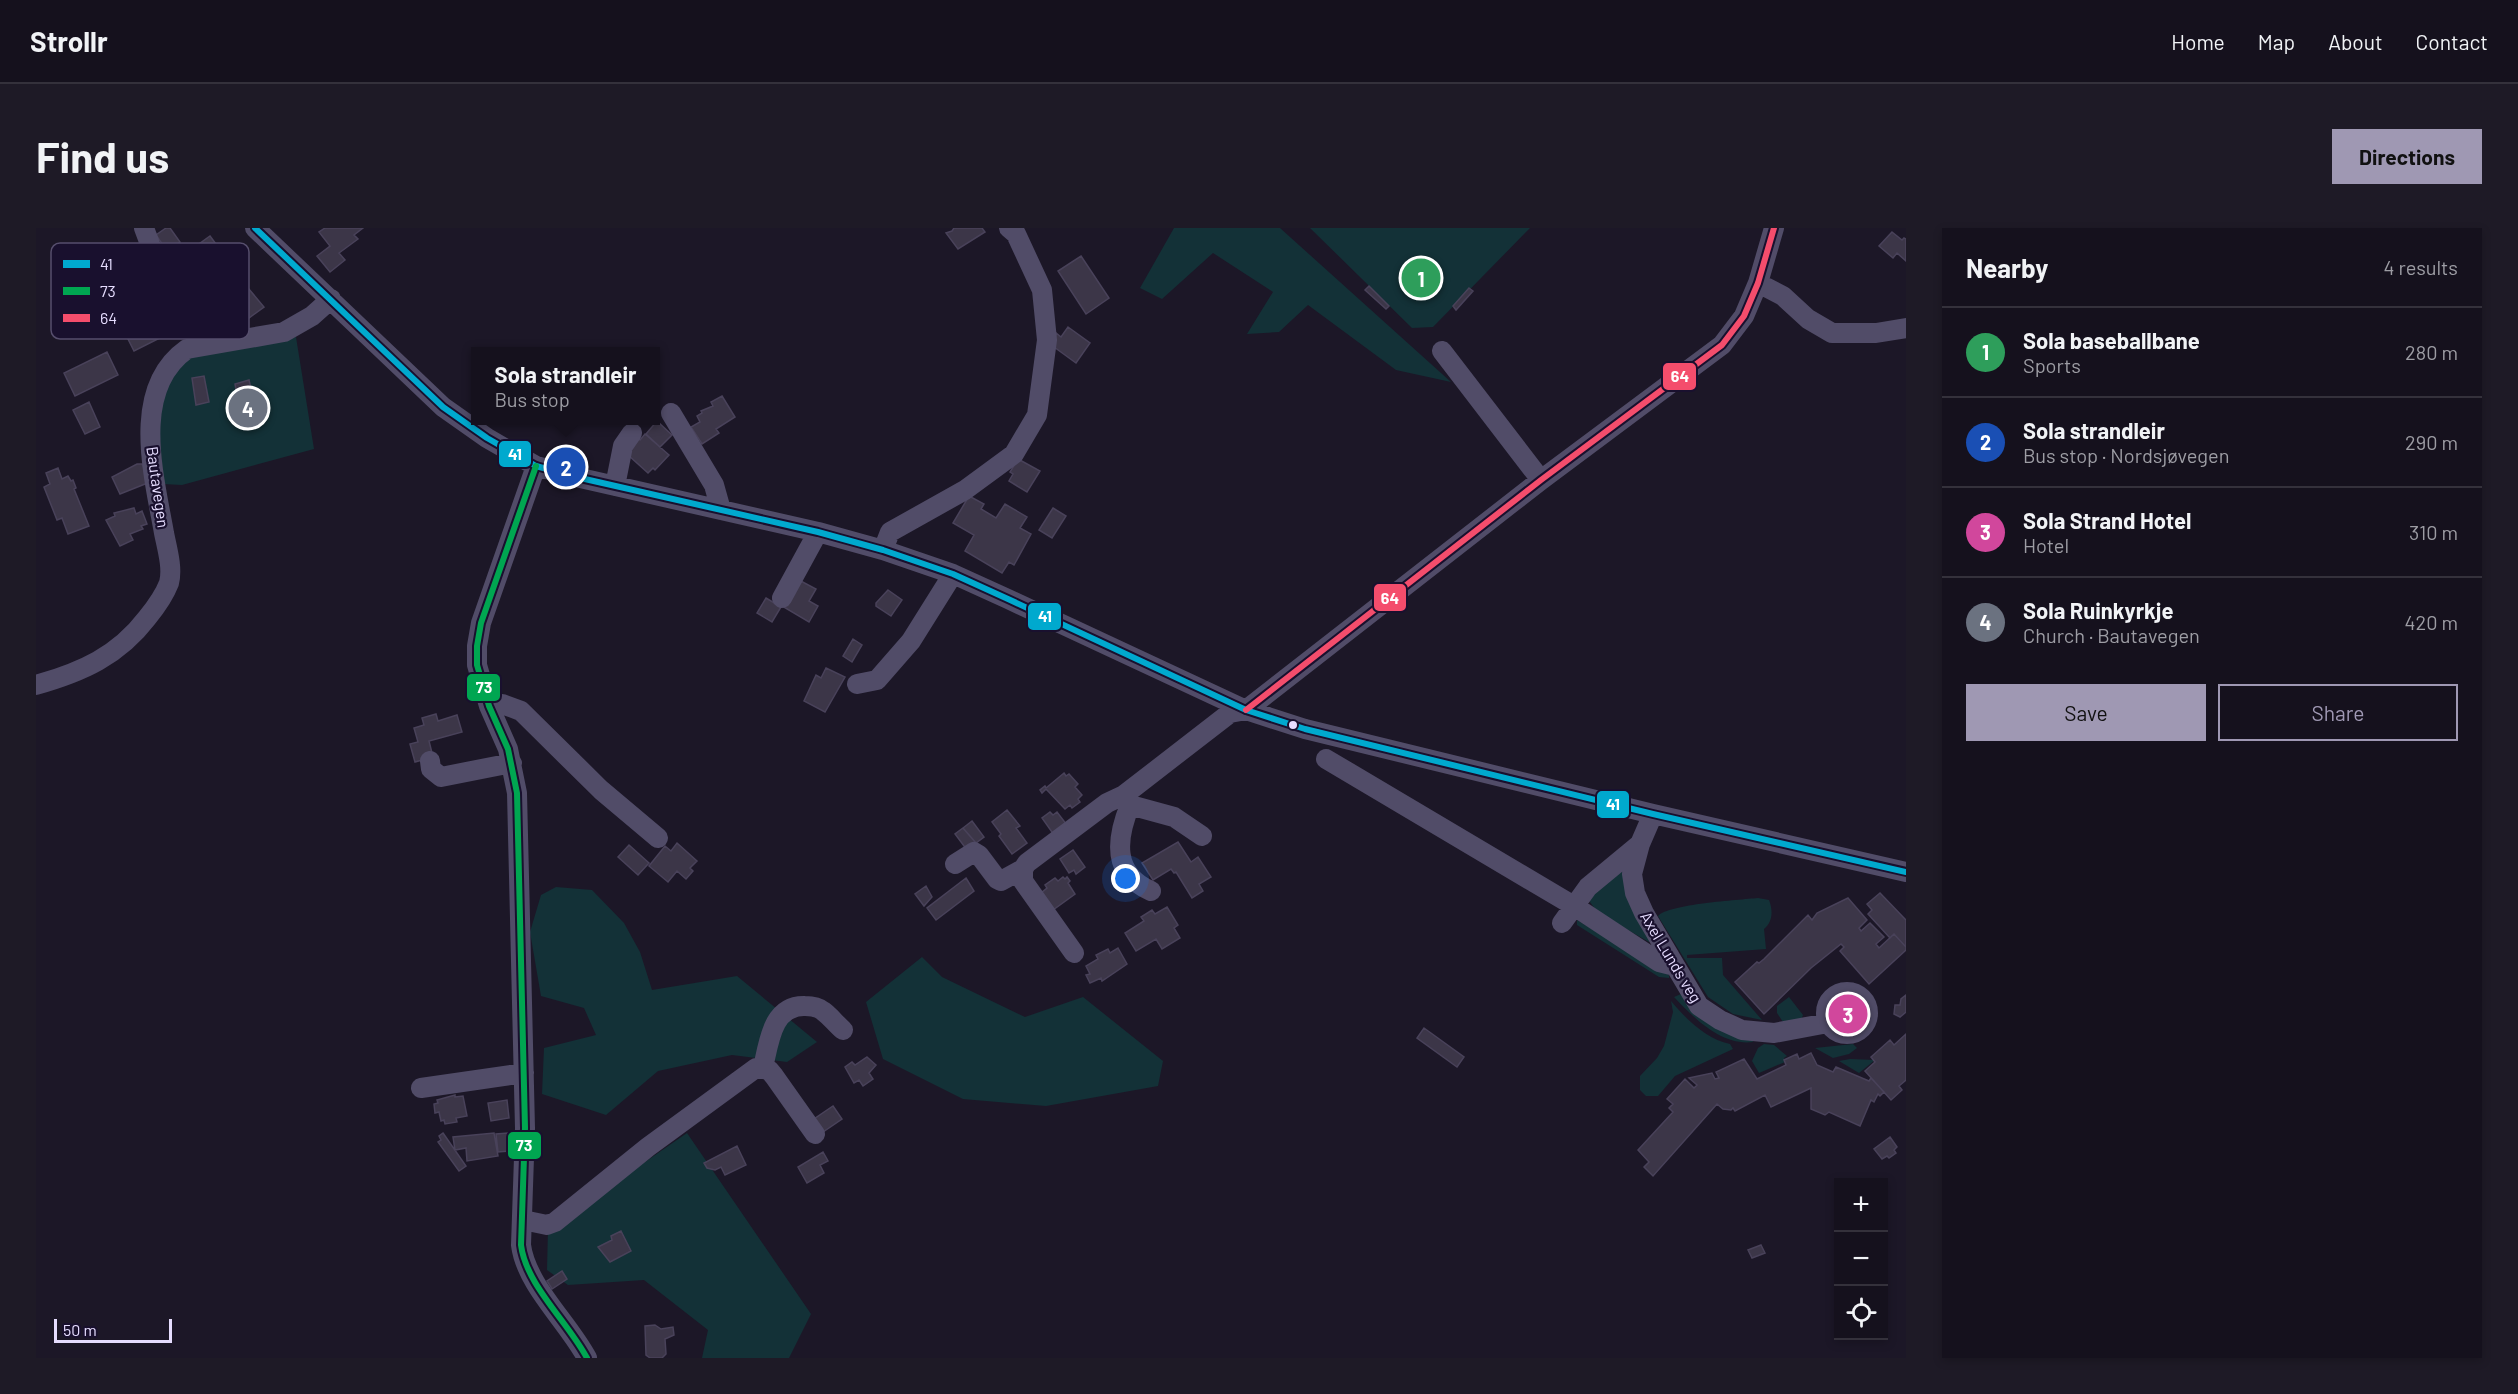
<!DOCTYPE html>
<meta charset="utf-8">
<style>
:root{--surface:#15111d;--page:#1e1a26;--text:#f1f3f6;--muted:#9d9da4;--line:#34313b;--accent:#9f98b3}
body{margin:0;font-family:Barlow,sans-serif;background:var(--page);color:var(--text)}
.controls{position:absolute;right:18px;bottom:18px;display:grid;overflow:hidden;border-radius:0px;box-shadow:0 3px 9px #0003}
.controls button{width:54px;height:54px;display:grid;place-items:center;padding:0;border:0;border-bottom:2px solid var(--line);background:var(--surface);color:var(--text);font:30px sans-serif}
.scale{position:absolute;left:18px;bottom:15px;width:118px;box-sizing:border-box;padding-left:6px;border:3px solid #e6ddff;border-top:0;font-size:16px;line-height:21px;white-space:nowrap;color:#e6ddff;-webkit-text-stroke:4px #19102e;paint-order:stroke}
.you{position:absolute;left:1090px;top:651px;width:21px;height:21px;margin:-15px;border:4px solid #fff;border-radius:50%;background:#1a73e8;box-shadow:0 0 0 9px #1a73e833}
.badge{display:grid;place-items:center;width:39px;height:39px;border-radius:50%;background:var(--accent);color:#fff;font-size:20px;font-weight:700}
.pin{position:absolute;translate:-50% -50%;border:3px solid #fff;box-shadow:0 2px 6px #0006}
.popup{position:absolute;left:435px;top:119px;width:189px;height:78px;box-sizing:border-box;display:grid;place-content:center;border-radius:0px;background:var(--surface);filter:drop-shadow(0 2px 4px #0005);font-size:20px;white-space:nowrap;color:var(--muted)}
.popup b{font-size:22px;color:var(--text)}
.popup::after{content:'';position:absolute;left:50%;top:100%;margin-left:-12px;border:12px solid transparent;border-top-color:var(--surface)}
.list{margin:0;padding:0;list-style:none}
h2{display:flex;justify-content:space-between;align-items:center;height:78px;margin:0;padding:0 24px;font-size:26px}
h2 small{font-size:20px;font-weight:400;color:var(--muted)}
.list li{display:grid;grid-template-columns:39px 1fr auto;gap:18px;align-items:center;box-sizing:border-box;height:90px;padding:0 24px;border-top:2px solid var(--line)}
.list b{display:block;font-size:22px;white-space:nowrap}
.list p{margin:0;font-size:20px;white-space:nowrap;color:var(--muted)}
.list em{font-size:20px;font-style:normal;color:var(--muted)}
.actions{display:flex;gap:12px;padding:18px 24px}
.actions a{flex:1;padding:14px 0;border:2px solid var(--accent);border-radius:0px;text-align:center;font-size:21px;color:var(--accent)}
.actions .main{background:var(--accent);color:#111}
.icon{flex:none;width:33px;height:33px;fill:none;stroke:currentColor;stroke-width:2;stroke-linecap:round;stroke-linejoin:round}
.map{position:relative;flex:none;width:1870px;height:1130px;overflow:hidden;border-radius:0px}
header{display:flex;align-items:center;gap:36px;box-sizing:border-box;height:84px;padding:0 30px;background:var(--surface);border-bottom:2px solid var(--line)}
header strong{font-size:28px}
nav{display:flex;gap:33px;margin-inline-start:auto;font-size:21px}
.intro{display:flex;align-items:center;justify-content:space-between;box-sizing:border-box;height:144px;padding:0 36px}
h1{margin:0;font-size:42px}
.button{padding:15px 27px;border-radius:0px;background:var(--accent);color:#111;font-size:21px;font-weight:700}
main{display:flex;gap:36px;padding:0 36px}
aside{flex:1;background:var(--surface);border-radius:0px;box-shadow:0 3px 9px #0003}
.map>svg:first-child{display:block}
</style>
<header>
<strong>Strollr</strong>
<nav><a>Home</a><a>Map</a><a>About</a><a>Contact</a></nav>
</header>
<div class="intro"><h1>Find us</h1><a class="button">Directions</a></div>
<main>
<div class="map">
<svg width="1870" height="1130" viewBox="0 0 1870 1130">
<rect width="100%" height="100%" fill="#1c1727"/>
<path fill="#133137" d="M1138,0H1244L1415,154L1360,142L1272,77L1243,104L1211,106L1237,64L1177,25L1126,71L1104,60Z
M1274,0H1494L1397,99L1376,100Z
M260,109L278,221L146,257L127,256L122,181L141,136L149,128Z
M1588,640C1589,671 1598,685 1614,710L1613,714L1562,685L1554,674V669Z
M520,659L556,662L588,695L604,724L616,762L701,748L781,814L751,834L696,827L622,843L570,887L506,866L508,820L560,807L548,780L505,768L494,704L505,667Z
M1722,670L1733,672C1737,682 1737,694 1728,701L1730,721L1651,727V730H1686L1687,747L1726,792L1697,786L1672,769L1622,688C1633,676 1702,672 1722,670Z
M1541,692L1633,747V750L1623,749L1541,697Z
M886,729L906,749L989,789L1047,769L1127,833L1122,858L1010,878L927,871L847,831L830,774Z
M1645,766L1716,811L1717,814C1685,818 1658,790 1638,769Z
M1753,769L1767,787L1765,792L1749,797L1741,785V778Z
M1635,773C1650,791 1670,811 1694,816L1697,821L1639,848L1622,868H1610L1604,862V848L1621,830L1628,818L1637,784Z
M1728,816L1738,817L1751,828L1748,830L1749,834L1723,845L1716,833L1722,820Z
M1817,816L1821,820L1813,826L1797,830L1779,820Z
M1814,831L1839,832L1823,845L1803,833Z
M651,905L775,1086L753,1130H666L672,1102L608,1052L532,1057L511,1042L512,1001Z"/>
<path fill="#3c3648" stroke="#49425a" stroke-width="1.5" d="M130,0H134L144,14L131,23L120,7Z
M289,0H327L318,7L322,11L303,25L309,32L294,44L281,28L294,18L283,4Z
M918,0H946L949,4L922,21L910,5L916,3Z
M1856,4L1866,12L1868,10L1870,11V33L1861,25L1857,30L1843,18Z
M174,8L194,35L176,48L156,21Z
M1045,28L1073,70L1050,86L1022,43Z
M207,54L228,79L209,93L202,84L192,91L180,74Z
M1333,58L1353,78L1350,81L1329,62Z
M1433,60L1437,63L1420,82L1417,78Z
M175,68L188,85L174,96L161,79Z
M123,87L128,98L122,101L126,109L98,123L89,105Z
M1032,99L1054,115L1040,135L1018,119L1020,105L1025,109Z
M71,124L82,147L39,168L28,145Z
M168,148L173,174L160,177L156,150Z
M213,152L216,165L219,164L225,191L206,195L199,156Z
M686,168L699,189L680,201L683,205L666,216L655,199L664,194L661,188L666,185L665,183L677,178L675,174Z
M53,174L64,199L49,206L37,182Z
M621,193L636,207L624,219L610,206Z
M609,206L633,227L619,242L617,240L612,245L591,226L599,208L604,212Z
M982,231L1004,243L991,264L973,253L977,246L974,244Z
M101,236H106L114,254L84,266L76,249Z
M22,240L26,251L32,248L35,253L37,252L40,260L38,261L53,298L32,306L26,290L21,292L8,259L14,256L10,245Z
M933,268L948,276L945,281L960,290L969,276L991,289L984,300L995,306L978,337L973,334L966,345L929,323L938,307L917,295Z
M98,280L100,286L106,283L111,296L105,298L107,301L94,306L97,312L84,318L70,292L79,288L78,285Z
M1017,280L1030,288L1016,310L1003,302Z
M761,351L780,361L773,373L782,378L773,394L746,378Z
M852,362L866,372L855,388L840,378V375Z
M730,370L745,379L736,394L721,385Z
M817,411L826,417L816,434L807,428Z
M790,440L809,449L789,484L768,473L780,447L785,450Z
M400,486L402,493L421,487L426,504L393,513L397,529L379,534L374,516L382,514L378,500L388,497L386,490Z
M1028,545L1030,548L1033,546L1042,556L1039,559L1046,567L1042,571L1044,574L1036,580L1034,577L1029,581L1010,561L1006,565L1004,562L1009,558L1010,560Z
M971,582L984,598L980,600L991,615L976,626L963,608L965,606L956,594Z
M1014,584L1017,587L1021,584L1031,597L1018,607L1006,590Z
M936,593L948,609L940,615L927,600Z
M927,600L940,615L931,622L919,606Z
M1142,614L1155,634L1162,629L1175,649L1163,656L1167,663L1156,670L1140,644L1138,645L1135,641L1117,652L1106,635Z
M641,615L661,633L654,640L657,643L650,651L641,643L632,654L613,638L629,618L635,623Z
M593,617L613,635L602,647L582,629Z
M1037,622L1049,639L1040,646L1038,642L1033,645L1024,631Z
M1027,649L1029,651L1031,649L1034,653L1032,655L1039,666L1017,682L1005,665L1011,660L1009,657L1019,650L1022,653Z
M930,650L938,663L900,692L891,680Z
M890,658L896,669L888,678L879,666Z
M1844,665L1870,692V719L1858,706L1854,710L1832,686L1836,682L1831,676Z
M1812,670L1831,692L1823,700L1825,703L1834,695L1848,709L1840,716L1843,720L1858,706L1870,719V722L1833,756L1804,723L1808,719L1805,716L1775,740L1728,786L1699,754L1721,734L1723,735L1728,731L1772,687L1776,692L1781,685Z
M1131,679L1142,697L1138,700L1144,710L1126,721L1120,711L1100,723L1089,705L1108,693L1105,689L1116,682L1119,686Z
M1082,720L1091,736L1066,753L1065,750L1054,755L1050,747L1054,746L1050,738L1062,731L1060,727L1072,721L1074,725Z
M1870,767V784L1864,789L1858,786L1859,777H1864L1865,771Z
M1388,800L1428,829L1421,839L1381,810Z
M1870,806V852L1863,858L1866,862L1855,872L1829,843L1839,834L1835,829L1854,812L1858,817Z
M1775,825L1781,837L1797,844L1800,839L1833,853L1835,850L1848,864L1844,868L1842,866L1838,874L1835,872L1824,898L1793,884L1789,887L1775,881V860L1735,879L1729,867L1699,883L1697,880L1695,882L1687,881L1681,876L1617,948L1608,939L1613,934L1602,922L1637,884L1633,880L1637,876L1631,871L1649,851L1658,860L1661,857L1653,850L1676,845L1679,851L1683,850L1680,844L1708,831L1721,851L1750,837L1748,832L1761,826L1763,831Z
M831,829L840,837L833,845L837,851L827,858L823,852L818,855L809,839L816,834L819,837Z
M419,867V869L427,868L431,888L420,890L421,894L409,896L408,892L405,893L403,884L399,885L398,876L402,875L401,872Z
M471,872L473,890L455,893L452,875Z
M797,878L806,891L787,904L778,891Z
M407,905L430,938L423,943L402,914L405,912L403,908Z
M458,905L462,928L431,933L430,920L419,922L417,909Z
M472,905L473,923L462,924L460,906Z
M1854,909L1861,919L1858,922L1860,925L1853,930L1851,928L1846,931L1838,921Z
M701,918L710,937L689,947L685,939L679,942L671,940L668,935Z
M787,924L792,933L784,937L788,945L771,955L762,939Z
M585,1003L595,1023L574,1034L562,1019L576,1012L575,1008Z
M1725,1017L1729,1025L1716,1030L1712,1022Z
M526,1043L531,1051L516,1061L511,1053Z
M619,1097L625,1101L637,1099L638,1107L629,1111L630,1126L626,1130H614L610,1127L609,1098Z"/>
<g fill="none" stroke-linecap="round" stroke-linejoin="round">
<path stroke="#514c68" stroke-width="20" d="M108,0L121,35L173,116
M219,0L407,179L451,210L500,238L540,249L782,304L847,322L917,346L972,371L1210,482L1269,501L1617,586L1870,644
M1722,55L1747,68L1772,91L1796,105H1840L1870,100
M1406,123L1505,252
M635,185L678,257L685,282
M500,238L445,395L441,418V437L453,478L472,521L481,565L489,900L485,1017C490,1057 532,1094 551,1130
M579,258L587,218L596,205
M847,322L854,304L929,262L978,226L1001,187L1011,112L1006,62L980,6L973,0
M746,370L782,304
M821,456L841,452L875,413L917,346
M0,457C46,444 82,428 111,390C120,379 128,368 133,355C137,340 131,320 128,305C118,248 94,161 151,121L248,104L276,88L295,71
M453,478L466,476L485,483L565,562L622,610
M1290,531L1538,678L1623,734L1639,738
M394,533L395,541L405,549L476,535
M1088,567L1094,577L1138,589L1166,608
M1094,577C1080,611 1076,646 1115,663
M1617,586L1604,616L1596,646L1599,665L1608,685L1663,778L1684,792L1706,802L1738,805L1792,795
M919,636L938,624L943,627L961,651L965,653L987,641
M1526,695L1552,659L1604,616
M1038,725L987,653V641L991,635L1071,575L1088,567L1194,485L1210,482L1505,252L1686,117L1708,88L1722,55L1738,0
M1790 785a21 21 0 1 1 42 0a21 21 0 1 1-42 0Z
M727,840C733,814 736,777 769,778C775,778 782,779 787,783C794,788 800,796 807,802
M385,860L488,845
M487,992L511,997L519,994L612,919L720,840L733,842L738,848L779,906"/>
<defs>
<path id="bus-1" d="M219,0L407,179L451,210L500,238L540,249L782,304L847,322L917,346L972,371L1210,482L1269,501L1617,586L1870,644"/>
<path id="bus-2" d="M500,238L445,395L441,418V437L453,478L472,521L481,565L489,900L485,1017C490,1057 532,1094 551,1130"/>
<path id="bus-3" d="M1210,482L1505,252L1686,117L1708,88L1722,55L1738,0"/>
</defs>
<use href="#bus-1" stroke="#19102e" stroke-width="10"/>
<use href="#bus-2" stroke="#19102e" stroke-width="10"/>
<use href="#bus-3" stroke="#19102e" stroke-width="10"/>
<use href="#bus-1" stroke="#00a9ce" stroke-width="6"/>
<use href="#bus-2" stroke="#00a651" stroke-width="6"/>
<use href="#bus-3" stroke="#f44d6c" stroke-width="6"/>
</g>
<circle fill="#e6ddff" stroke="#19102e" stroke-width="2" cx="1257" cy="497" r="5"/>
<g text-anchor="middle" stroke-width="4.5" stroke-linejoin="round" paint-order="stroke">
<g font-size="16" fill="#e6ddff" stroke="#19102e">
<text transform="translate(122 259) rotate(82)" y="6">Bautavegen</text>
<text transform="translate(1635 729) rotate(59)" y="6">Axel Lunds veg</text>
</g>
</g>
<rect x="15" y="15" width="198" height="96" rx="9" fill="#19102e" stroke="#564e6d" stroke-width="1.5"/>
<rect x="27" y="32" width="27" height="8" fill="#00a9ce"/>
<rect x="27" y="59" width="27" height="8" fill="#00a651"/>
<rect x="27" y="86" width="27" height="8" fill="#f44d6c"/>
<g font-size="16" fill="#e6ddff">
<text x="64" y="42">41</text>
<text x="64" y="69">73</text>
<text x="64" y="96">64</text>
</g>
<g stroke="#19102e" stroke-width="2">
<rect x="1626" y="134" width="35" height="29" rx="6" fill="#f44d6c"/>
<rect x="462" y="212" width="34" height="28" rx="6" fill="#00a9ce"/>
<rect x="1337" y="355" width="34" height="29" rx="6" fill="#f44d6c"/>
<rect x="991" y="374" width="35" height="29" rx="6" fill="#00a9ce"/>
<rect x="430" y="445" width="35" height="29" rx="6" fill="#00a651"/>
<rect x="1560" y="562" width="34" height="29" rx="6" fill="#00a9ce"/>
<rect x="471" y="903" width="35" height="29" rx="6" fill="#00a651"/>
</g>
<g font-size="16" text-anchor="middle" font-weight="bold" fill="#fff">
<text x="1644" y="154">64</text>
<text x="479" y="232">41</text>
<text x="1354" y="376">64</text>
<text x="1009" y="394">41</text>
<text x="448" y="465">73</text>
<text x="1577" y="582">41</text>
<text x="488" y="923">73</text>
</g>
</svg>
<div class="controls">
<button>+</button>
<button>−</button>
<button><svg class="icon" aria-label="locate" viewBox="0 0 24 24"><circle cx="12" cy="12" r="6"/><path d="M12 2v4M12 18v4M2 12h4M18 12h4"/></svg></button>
</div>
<div class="scale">50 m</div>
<div class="you"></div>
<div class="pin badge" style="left:1385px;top:50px;background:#2e9e5b">1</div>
<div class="pin badge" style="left:530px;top:239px;background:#1a4fb4">2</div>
<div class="popup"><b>Sola strandleir</b>Bus stop</div>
<div class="pin badge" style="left:1812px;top:786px;background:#d1479c">3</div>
<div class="pin badge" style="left:212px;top:180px;background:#6b7280">4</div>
</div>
<aside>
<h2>Nearby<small>4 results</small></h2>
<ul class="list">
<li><span class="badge" style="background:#2e9e5b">1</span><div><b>Sola baseballbane</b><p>Sports</p></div><em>280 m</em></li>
<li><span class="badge" style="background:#1a4fb4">2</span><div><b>Sola strandleir</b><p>Bus stop · Nordsjøvegen</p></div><em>290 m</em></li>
<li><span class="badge" style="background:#d1479c">3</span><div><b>Sola Strand Hotel</b><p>Hotel</p></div><em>310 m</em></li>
<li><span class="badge" style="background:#6b7280">4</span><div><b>Sola Ruinkyrkje</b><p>Church · Bautavegen</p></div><em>420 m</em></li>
</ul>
<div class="actions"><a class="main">Save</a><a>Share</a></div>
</aside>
</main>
